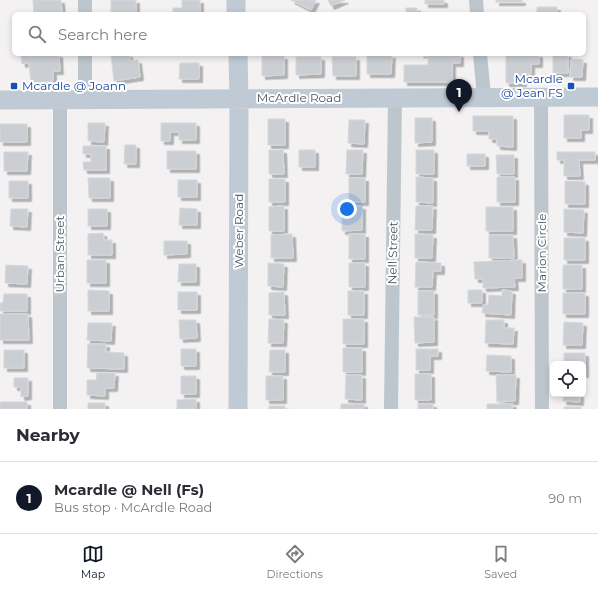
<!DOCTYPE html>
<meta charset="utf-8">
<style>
:root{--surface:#fff;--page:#f7f7f7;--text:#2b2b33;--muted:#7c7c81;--line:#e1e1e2;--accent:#111827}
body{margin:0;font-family:Montserrat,sans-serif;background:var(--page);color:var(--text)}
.controls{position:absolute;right:12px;bottom:12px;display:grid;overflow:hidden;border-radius:6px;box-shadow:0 2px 6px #0003}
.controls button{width:36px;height:36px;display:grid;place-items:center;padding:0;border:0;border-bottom:1px solid var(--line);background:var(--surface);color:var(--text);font:20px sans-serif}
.you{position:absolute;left:347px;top:209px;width:14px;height:14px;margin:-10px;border:3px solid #fff;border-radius:50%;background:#1a73e8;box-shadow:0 0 0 6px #1a73e833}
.badge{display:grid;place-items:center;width:26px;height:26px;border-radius:50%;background:var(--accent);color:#fff;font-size:13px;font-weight:700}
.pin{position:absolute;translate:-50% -33px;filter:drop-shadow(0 1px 2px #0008)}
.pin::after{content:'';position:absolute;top:21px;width:14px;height:12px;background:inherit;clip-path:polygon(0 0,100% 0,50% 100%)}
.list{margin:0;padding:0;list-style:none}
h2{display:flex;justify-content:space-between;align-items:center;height:52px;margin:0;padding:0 16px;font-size:17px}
h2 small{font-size:13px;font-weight:400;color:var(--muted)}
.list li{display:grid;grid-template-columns:26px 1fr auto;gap:12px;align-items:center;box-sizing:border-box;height:72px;padding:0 16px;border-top:1px solid var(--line)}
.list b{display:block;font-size:15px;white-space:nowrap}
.list p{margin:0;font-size:13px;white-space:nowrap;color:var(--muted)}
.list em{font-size:13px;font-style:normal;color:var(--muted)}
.icon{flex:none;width:22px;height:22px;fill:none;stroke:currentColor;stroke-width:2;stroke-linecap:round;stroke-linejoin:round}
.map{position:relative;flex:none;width:598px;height:409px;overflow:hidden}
.search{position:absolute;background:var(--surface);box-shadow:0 2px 6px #0003;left:12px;right:12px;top:12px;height:44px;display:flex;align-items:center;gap:10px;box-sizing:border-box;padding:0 14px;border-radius:6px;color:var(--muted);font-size:15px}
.sheet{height:124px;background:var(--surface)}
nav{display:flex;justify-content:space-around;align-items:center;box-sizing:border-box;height:56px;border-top:1px solid var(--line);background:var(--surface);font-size:11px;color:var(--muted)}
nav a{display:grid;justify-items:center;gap:2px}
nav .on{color:var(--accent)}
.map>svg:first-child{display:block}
</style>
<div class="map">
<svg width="598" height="409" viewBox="0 0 598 409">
<defs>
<filter id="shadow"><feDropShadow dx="3.5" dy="3.5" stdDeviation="0" flood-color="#0004"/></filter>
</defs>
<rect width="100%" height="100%" fill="#f3f1f1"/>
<path fill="#cbced3" stroke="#d5d7dc" filter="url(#shadow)" d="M33,0H61L62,14H34Z
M111,0H136V14H111Z
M182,0H200V14H173V8H182Z
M291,0H316L311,10Z
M328,0H345L331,6Z
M425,0H444V4H425Z
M496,0H522V2H496Z
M537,7H557V14H537Z
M406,8H417V14H406Z
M430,13H445V14H430Z
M501,13H529V14H501Z
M21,54H59L60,71H53V81L31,83L29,63L22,64Z
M115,54H129L130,61L138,60L140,77L114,81L111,55Z
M420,54H460V63H452V82H404V65H428V54Z
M506,54H539V64H531V74L523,73V83H506Z
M553,54H568V73H553Z
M367,55H392L391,74H367Z
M262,56H284V75L262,76Z
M296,57H321V74L296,75Z
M332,57H356V76H333Z
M571,59L583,60L582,77H570Z
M180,63H199V79H179Z
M564,115H589V130H581V138H564Z
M473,116H513V147L497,146V139H489V131H473Z
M415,118H432V142L415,143Z
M268,119H285V145H268Z
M349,120H365L364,144L348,143Z
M88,123H105L104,142L88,141Z
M161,123H196V140H179V132H170V141H161Z
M0,124H27V142H0Z
M125,145H136V164H124Z
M83,146H106V170H84L83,162H91V154H83Z
M269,150H283L284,174H269Z
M299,150H315V167H299Z
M347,150H363L362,174H346Z
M416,150H434V174H416Z
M167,151H196V169H167Z
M4,152H28L27,171H4Z
M557,152H595V160H579L580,176H564V160H557Z
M467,154H485V166H467Z
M496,155H514V174H497Z
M416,177L433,178V203L416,202Z
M497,177H515V202H497Z
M88,178H110V198H89Z
M349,178H365V202H349Z
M269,179H285V202H269Z
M178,180H197V197H178Z
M9,181H28V198H9Z
M565,181L585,182V204H565Z
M284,206V231H269V207Z
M342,206H362V230L342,231Z
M416,206H433L432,230H415Z
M486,207H513V231H486Z
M180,208L197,209V225H179Z
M11,209H28L27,227L10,226Z
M88,209H107V226H88Z
M564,209L584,210L583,233L564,232Z
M103,233L104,240H112V255H88V234Z
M292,234L293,258H271V235Z
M349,234H365V259H349Z
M415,234L433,235L432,258H415Z
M489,235H513L514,258H489Z
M564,238H585V260H564Z
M164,241H187V254L164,255Z
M87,260H106V283H87Z
M522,260V278H514L515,287L483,288V279H475L474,262Z
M416,262L441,263V271H433L432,287H415Z
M268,263L284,264L283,287L268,286Z
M349,263H365V287H349Z
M179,264H196V282H178Z
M6,265L28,266L27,284L5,283Z
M563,265H582V289H563Z
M88,290L109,291V311H88Z
M468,290H482V303H468Z
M502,290L512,291L511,315L482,313L483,305H488L489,295L502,296Z
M348,291H364V315H348Z
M418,291H434V315H418Z
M178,292H197V310H178Z
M284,292L285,315H269V293Z
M563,293H585V314H563Z
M4,294H27V311H0V303H3Z
M0,314H28L29,340H0Z
M414,317H434V342L415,343Z
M269,319L284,320L283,343H268Z
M343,319H364V344H343Z
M179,320H196L197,338L180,339Z
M486,320H504V328H514L513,344L485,343Z
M564,322L583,323L582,345H563Z
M88,323H112L111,341L87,340Z
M88,344H106V352L124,353V369L87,368Z
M343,348H362V372H343Z
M181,349H196V366H181Z
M416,349H438V356H430V370H416Z
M4,350H24V368H4Z
M270,350H285V372H269Z
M564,353H585V374H583V364H564Z
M487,355L511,356V372L486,371Z
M97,373H115L114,388H105V396L87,395V380H96Z
M415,374H431V400H415Z
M346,375H362V400L345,399Z
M496,375H516L515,401L497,402Z
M181,376H196V394H181Z
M266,376H283V400H266Z
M14,378H28V396L21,397V387H14Z
M564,394H580V402L563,401Z
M196,399V409H177V400Z
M0,402H27V409H0Z
M88,403H105V409H88Z
M341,404H364V409H341Z
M418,404H433V409H418Z
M487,404H513L512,409H487Z
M269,406H285V409H269Z
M564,407H581V409H564Z"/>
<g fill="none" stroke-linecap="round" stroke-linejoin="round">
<path stroke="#bdc6cd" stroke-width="14" d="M476,0L477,14
M85,14V0
M480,54L484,97
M541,97L542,409
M85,100V54
M60,409V100
M391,409L395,98"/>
<path stroke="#bfcad4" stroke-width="19" d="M236,0V14
M238,54L239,99L238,409
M0,100L598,97"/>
</g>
<g fill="#1a4fb4" stroke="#fff" stroke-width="1.5">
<rect x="10" y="82" width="8" height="8" rx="2"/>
<rect x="567" y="82" width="8" height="8" rx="2"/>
</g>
<g text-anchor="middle" stroke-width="4" stroke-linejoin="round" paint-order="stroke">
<g font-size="12" fill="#164399" stroke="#fff" text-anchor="end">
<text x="563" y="83">Mcardle<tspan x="563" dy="14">@ Jean FS</tspan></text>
<text x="22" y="90" text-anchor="start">Mcardle @ Joann</text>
</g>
<g font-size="12" fill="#49555e" stroke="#fff">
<text x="299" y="102">McArdle Road</text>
<text transform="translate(239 231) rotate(-90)" y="4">Weber Road</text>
<text transform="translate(393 253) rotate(-89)" y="4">Nell Street</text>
<text transform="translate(542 253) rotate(-90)" y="4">Marion Circle</text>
<text transform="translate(60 254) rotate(-90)" y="4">Urban Street</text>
</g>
</g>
</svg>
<div class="controls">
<button><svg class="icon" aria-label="locate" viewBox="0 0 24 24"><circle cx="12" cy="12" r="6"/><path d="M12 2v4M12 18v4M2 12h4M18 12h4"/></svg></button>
</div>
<div class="you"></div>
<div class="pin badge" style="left:459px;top:112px">1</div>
<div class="search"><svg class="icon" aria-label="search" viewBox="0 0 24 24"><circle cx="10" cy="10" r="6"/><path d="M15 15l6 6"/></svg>Search here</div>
</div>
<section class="sheet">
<h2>Nearby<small></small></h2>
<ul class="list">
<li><span class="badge">1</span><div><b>Mcardle @ Nell (Fs)</b><p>Bus stop · McArdle Road</p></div><em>90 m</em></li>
</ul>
</section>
<nav>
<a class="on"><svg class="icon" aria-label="map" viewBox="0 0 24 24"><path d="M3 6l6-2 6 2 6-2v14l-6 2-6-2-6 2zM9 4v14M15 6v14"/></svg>Map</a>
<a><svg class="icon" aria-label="directions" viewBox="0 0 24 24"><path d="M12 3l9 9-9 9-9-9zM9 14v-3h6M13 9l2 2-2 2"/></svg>Directions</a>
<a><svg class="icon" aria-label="saved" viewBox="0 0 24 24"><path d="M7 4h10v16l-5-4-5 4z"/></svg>Saved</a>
</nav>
